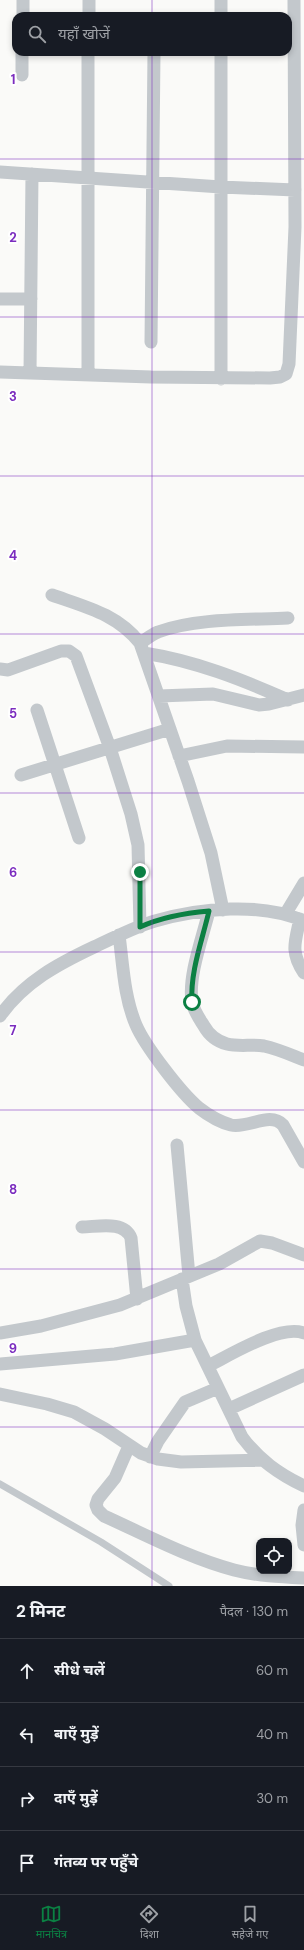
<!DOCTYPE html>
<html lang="hi">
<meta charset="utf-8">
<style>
:root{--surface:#171b24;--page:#242831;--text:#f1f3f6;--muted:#9ea1a6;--line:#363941;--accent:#0b8043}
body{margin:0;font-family:"DM Sans","Noto Sans Devanagari",sans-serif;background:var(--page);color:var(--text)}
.controls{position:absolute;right:12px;bottom:12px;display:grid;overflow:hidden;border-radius:8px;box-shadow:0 2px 6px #0003}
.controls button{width:36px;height:36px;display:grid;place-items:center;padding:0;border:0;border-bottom:1px solid var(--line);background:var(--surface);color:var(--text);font:20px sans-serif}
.stop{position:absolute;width:12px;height:12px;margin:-9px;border:3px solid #0b8043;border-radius:50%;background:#fff}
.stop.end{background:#0b8043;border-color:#fff;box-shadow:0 1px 4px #0008}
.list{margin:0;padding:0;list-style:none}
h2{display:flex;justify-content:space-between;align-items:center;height:52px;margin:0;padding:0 16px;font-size:17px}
h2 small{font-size:13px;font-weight:400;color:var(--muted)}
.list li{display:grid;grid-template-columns:26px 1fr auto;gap:12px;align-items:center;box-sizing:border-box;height:64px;padding:0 16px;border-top:1px solid var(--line)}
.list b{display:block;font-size:15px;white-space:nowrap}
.list em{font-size:13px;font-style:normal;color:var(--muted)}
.icon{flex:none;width:22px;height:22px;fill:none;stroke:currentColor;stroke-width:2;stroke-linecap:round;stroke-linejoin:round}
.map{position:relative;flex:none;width:304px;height:1586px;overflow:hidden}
.search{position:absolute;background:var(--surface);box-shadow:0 2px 6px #0003;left:12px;right:12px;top:12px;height:44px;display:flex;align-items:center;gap:10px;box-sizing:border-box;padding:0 14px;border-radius:12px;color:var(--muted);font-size:15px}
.sheet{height:308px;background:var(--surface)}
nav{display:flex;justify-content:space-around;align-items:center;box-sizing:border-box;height:56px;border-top:1px solid var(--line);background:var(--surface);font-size:11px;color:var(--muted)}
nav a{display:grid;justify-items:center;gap:2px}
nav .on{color:var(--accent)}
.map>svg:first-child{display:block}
</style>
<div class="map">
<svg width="304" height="1586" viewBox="0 0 304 1586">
<rect width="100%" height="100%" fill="#fafaf8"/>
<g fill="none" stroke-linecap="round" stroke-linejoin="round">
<path stroke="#c3c8cc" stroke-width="7" d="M0,1484L101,1542L169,1586"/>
<path stroke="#c3c8cc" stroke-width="13" d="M221,0V16
M23,16V0
M89,16V0
M221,52V379
M22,75V52
M0,172L221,187L295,190
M0,299H31
M151,342L154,52
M0,372L151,377L270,378L280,377L286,374L289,364L295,227L294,0
M30,373L32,174
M88,375V52
M52,595C86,607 117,614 140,643L188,781L211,853L223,910
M140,643C145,640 151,635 158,632C196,618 247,620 288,618
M144,653C195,661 241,679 288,700
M0,669L8,670L61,651H69L76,656L110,748L131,814L138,845L140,927
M159,696L213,694L259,705L269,704L304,695
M37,710L79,838
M179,756L227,746L304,747
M21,775L170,729
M209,911C203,936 188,976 192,1001C193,1010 199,1018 204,1026C209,1035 216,1041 227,1044C239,1047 252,1044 264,1046C278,1049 291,1055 304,1060
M286,913L304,883
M300,919C295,942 290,952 304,973
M119,935C123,965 124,997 136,1025C145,1046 181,1093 199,1108C208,1115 220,1122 231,1125C248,1129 270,1111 283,1125L304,1162
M0,1016C24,982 58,964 94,947C114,938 134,927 155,921C200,908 261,902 304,921
M177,1145L189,1276
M82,1227C97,1227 124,1220 131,1238L137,1299
M182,1279L186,1306L195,1340L242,1437C259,1460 279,1474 304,1486
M0,1333L41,1326L120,1305L219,1264L260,1241L272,1243L304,1255
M0,1364L115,1354L195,1340
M208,1366C230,1355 280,1324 304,1333
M0,1394L47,1404L74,1412L105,1429L141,1453L158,1459L181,1462L262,1460
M229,1409L304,1375
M129,1446L115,1478L98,1499L96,1505L98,1510L104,1516C146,1535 189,1558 234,1570C257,1576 281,1577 304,1578
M150,1457L158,1441L185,1402L218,1388
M304,1510L302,1525L304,1545"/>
</g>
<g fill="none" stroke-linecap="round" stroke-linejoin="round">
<path stroke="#0b8043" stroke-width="5" d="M140,872V927C162,917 185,913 209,911C202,941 190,972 192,1002"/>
</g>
<path fill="none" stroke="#7b2cbf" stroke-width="1" stroke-opacity="0.55" d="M152,0V16M152,52V1586M0,159H304M0,317H304M0,476H304M0,634H304M0,793H304M0,952H304M0,1110H304M0,1269H304M0,1427H304"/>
<g font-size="13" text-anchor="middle" font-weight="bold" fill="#7b2cbf" stroke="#fff" stroke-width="4" stroke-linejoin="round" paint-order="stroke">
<text x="13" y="84">1</text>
<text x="13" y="242">2</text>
<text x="13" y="401">3</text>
<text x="13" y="560">4</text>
<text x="13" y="718">5</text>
<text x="13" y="877">6</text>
<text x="13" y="1035">7</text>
<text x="13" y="1194">8</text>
<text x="13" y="1353">9</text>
</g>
</svg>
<div class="controls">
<button><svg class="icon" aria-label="locate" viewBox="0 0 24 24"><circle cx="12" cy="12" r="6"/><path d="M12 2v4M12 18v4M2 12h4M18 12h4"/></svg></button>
</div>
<div class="stop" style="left:192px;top:1002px"></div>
<div class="stop end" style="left:140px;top:872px"></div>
<div class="search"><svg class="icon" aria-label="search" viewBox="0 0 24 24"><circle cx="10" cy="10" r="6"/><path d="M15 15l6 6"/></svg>यहाँ खोजें</div>
</div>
<section class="sheet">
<h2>2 मिनट<small>पैदल · 130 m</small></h2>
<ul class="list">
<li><svg class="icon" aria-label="ahead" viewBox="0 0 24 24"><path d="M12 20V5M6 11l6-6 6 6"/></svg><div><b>सीधे चलें</b></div><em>60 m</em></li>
<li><svg class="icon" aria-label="left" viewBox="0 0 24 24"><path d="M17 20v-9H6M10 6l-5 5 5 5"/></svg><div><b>बाएँ मुड़ें</b></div><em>40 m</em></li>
<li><svg class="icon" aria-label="right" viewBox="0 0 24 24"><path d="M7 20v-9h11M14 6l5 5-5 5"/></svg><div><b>दाएँ मुड़ें</b></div><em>30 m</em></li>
<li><svg class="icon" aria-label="arrive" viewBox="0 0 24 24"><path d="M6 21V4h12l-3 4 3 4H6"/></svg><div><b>गंतव्य पर पहुँचे</b></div></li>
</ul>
</section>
<nav>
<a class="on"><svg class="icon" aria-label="map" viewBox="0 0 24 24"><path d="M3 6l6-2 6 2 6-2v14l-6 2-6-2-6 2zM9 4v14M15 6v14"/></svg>मानचित्र</a>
<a><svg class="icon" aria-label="directions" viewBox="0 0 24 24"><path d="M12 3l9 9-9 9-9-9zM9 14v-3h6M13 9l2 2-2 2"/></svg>दिशा</a>
<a><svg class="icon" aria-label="saved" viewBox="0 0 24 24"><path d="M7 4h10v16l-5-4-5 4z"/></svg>सहेजे गए</a>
</nav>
